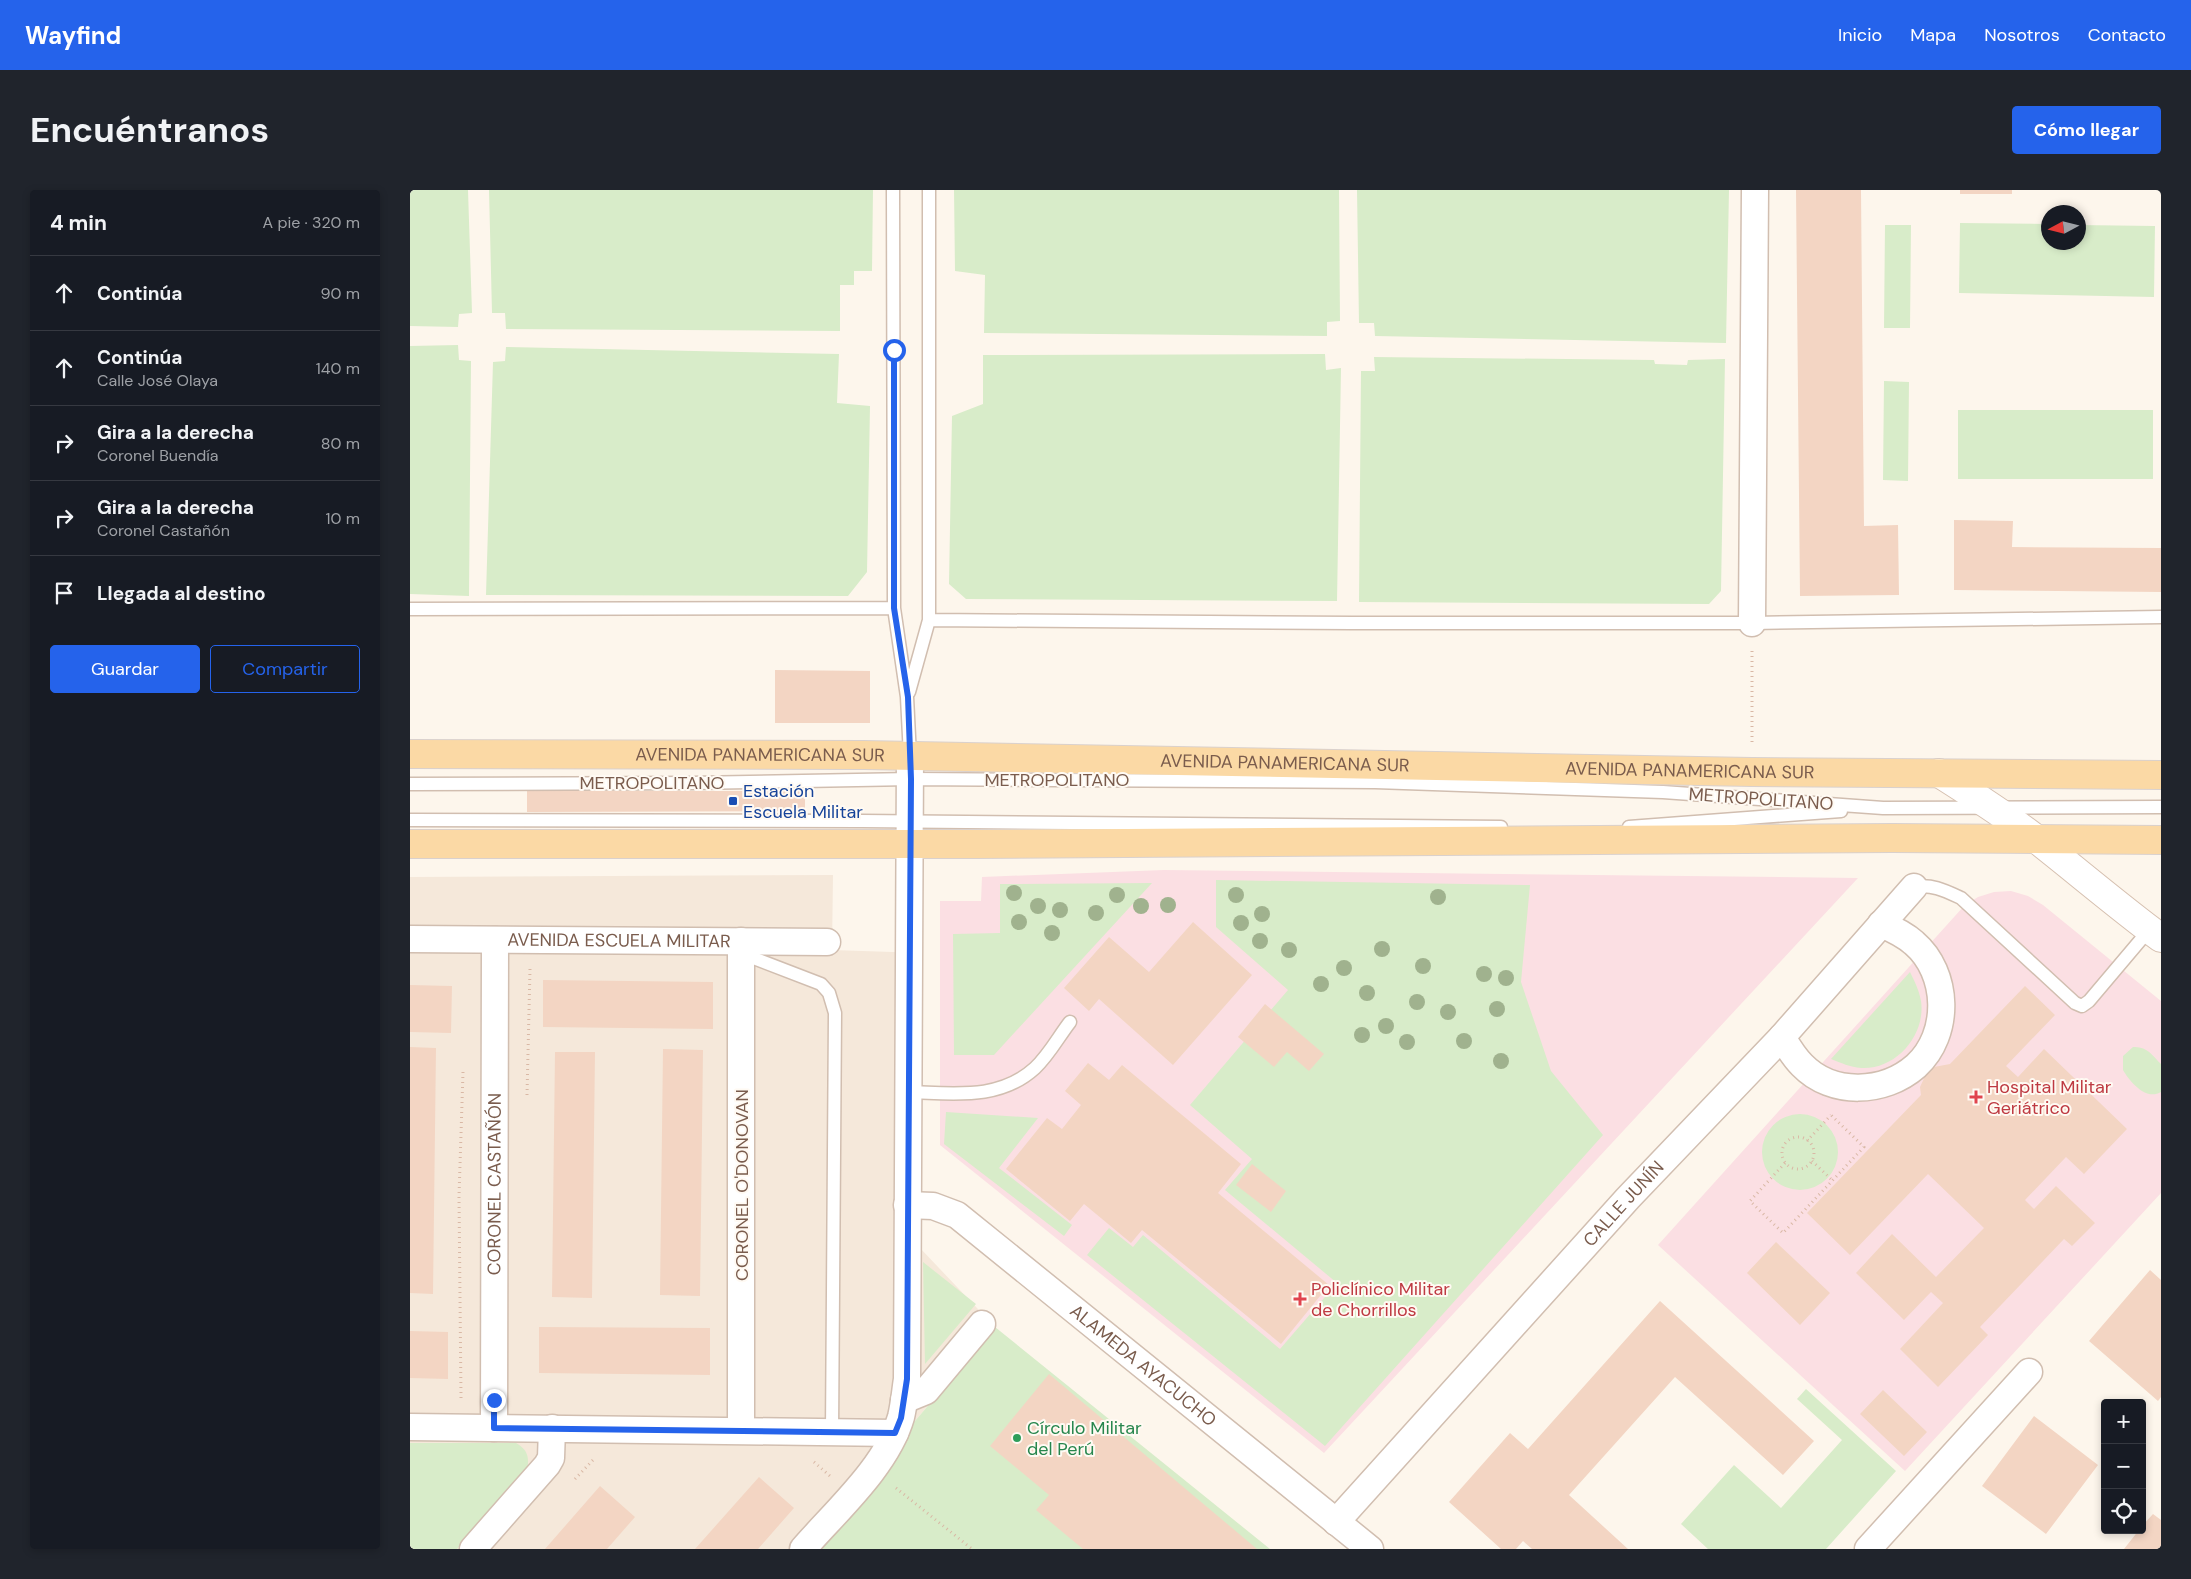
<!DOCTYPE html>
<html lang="es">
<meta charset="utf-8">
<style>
:root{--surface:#171b24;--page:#20242c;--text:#f1f3f6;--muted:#9ea1a6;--line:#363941;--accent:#2563eb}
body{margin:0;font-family:"DM Sans",sans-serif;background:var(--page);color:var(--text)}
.controls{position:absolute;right:15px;bottom:15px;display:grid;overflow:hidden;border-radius:5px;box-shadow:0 2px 8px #0003}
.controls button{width:45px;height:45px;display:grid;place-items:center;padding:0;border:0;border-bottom:1px solid var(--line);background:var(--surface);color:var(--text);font:25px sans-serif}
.compass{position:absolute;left:1631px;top:15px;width:45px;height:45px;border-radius:50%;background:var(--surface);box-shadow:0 2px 8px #0003;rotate:263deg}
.stop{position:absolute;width:15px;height:15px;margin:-11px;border:4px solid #2563eb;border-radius:50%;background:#fff}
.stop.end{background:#2563eb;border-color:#fff;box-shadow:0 1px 5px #0008}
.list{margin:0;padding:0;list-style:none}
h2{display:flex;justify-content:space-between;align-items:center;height:65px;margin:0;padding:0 20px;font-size:21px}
h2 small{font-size:16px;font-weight:400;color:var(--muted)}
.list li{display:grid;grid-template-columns:32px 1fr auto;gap:15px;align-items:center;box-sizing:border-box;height:75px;padding:0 20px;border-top:1px solid var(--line)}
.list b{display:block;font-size:19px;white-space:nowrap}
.list p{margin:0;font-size:16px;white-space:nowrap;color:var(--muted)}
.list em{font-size:16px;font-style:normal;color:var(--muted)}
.actions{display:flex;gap:10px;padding:15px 20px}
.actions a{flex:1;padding:11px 0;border:1px solid var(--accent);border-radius:5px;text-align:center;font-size:18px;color:var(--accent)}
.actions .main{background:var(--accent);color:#fff}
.icon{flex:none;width:28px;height:28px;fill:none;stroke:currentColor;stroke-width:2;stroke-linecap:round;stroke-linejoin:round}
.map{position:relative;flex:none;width:1751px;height:1359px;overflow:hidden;border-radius:5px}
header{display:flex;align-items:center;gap:30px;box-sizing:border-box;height:70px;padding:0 25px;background:var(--accent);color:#fff}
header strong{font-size:24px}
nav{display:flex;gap:28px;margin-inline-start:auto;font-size:18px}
.intro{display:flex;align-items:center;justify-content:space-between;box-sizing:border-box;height:120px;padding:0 30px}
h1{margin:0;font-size:35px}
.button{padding:12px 22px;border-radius:5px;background:var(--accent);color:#fff;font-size:18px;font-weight:700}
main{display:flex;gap:30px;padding:0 30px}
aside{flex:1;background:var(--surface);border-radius:5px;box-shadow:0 2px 8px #0003}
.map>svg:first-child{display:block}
</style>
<header>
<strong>Wayfind</strong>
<nav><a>Inicio</a><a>Mapa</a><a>Nosotros</a><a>Contacto</a></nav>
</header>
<div class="intro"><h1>Encuéntranos</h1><a class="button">Cómo llegar</a></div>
<main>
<aside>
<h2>4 min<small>A pie · 320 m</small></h2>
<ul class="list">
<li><svg class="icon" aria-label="ahead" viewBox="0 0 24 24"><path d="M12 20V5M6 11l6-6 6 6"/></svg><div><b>Continúa</b></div><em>90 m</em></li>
<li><svg class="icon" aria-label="ahead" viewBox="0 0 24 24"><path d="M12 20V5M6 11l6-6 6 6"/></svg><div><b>Continúa</b><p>Calle José Olaya</p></div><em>140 m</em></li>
<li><svg class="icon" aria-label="right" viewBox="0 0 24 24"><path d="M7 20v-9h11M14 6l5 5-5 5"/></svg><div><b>Gira a la derecha</b><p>Coronel Buendía</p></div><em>80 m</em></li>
<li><svg class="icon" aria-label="right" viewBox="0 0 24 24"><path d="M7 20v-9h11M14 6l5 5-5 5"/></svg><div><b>Gira a la derecha</b><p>Coronel Castañón</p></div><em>10 m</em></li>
<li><svg class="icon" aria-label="arrive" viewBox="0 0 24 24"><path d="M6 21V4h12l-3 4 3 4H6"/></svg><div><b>Llegada al destino</b></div></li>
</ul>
<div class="actions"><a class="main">Guardar</a><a>Compartir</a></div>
</aside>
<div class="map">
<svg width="1751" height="1359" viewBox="0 0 1751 1359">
<rect width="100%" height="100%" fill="#fdf6ec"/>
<path fill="#f5e8da" d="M423,685L422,760L513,763L510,1058L585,1137L396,1359H0V687Z"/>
<path fill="#fbdfe3" d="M754,680L1448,688L914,1263L530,955V711H571L572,687Z
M1601,701L1618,706L1633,715L1751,811V1003L1495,1281L1248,1055L1554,716L1568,707L1584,702Z"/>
<path fill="#d8ecc9" d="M0,0H58L62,123L49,124L48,137L0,136Z
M79,0H463L462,81H444V95H430V141L96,139L95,123H82Z
M544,0H929L930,131L917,132V146L574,143L575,85L545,81Z
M947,0H1319L1316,153L965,146L964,133H949Z
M1550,33L1638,34V52H1668L1669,35L1745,36L1744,107L1549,103Z
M1475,35H1501L1500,138H1474Z
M48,155L49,170L61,171L59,406L0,404V156Z
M96,157L429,164L427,213L460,216L457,382L438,406L76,405L83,172L95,171Z
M915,164L916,180L931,178L927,411L556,409L539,394L542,226L573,214V165Z
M964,167L1244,170L1245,174L1277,175L1278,170L1315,169L1311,401L1299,414L949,412L951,181H965Z
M1474,191L1499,192L1498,291L1473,290Z
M1548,220H1743V289H1548Z
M806,690L1120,695L1111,792L1141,881L1193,945L915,1256L677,1065L699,1038L723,1057L733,1045L870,1159L927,1093L815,1000L842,969L780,915L878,800L806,737Z
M742,693L584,865H544L543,744L590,743V694Z
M1500,782C1505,792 1509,800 1511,811C1516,845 1486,880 1451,878C1440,877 1431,873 1421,869Z
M1723,857C1737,856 1742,865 1751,874V902C1736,911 1720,892 1713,880V866Z
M536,922L628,928L589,978L662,1035L654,1046L534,954Z
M1352 962a38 38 0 1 1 76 0a38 38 0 1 1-76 0Z
M513,1072L566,1114L515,1174Z
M585,1137L860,1359H396Z
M1396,1199L1486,1281L1416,1359H1298L1271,1334L1324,1275L1371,1318L1432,1250L1387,1209Z
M0,1253H106C117,1259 120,1267 117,1280L47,1359H0Z"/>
<path fill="#f3d5c3" d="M1386,0H1451L1454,336L1488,335L1489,405L1390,406Z
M1550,0H1602V4H1550Z
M1544,330L1603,331L1602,357L1751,358V402L1544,400Z
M365,480L460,481V533H365Z
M117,601H395V621L117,622Z
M783,732L842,785L763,875L689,809L679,821L654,798L699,747L739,782Z
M133,790L303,792V839L133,837Z
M0,795L42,796L41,843L0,842Z
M1615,796L1645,825L1596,876L1608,887L1634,859L1717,939L1674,984L1656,967L1615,1010L1624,1019L1646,996L1685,1033L1662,1056L1654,1049L1570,1137L1578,1145L1528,1197L1490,1159L1533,1113L1521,1102L1494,1130L1446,1083L1482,1044L1526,1087L1574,1038L1518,984L1440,1065L1397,1023L1511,905L1510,897L1517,882L1524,877L1540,874Z
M855,814L914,864L899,881L877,862L864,877L828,847Z
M0,857L26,858L23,1104L0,1103Z
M253,859L293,860L290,1106L250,1105Z
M145,862H185L182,1108L142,1107Z
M678,873L699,890L712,875L831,974L808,1003L919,1095L871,1154L732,1040L721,1053L674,1014L660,1031L596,979L637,928L652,939L671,915L655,901Z
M842,974L876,1001L861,1022L826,995Z
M1366,1052L1420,1103L1390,1135L1337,1083Z
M1740,1080L1751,1090V1207L1748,1211L1679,1151Z
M1250,1111L1404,1251L1373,1285L1265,1187L1159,1305L1218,1359H1122L1113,1351L1106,1359H1091L1039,1312L1100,1243L1118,1259Z
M129,1137L300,1138V1185L129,1183Z
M0,1141L38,1142V1189L0,1188Z
M639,1184L847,1359H673L626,1320L639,1305L580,1256Z
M1473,1200L1517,1242L1494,1266L1450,1224Z
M1624,1226L1688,1275L1636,1344L1572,1296Z
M349,1287L384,1318L348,1359H285Z
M190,1296L225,1327L197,1359H135Z
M1743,1324L1751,1330V1359H1714L1729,1340H1732V1336Z"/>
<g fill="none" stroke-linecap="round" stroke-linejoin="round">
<defs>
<path id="lane" d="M483,0L484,418L497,507L500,566
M0,419L484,418
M519,430L942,433H1342L1751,427
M499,502L519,430V0
M0,594L282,593L501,589L965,592L1253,602L1473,618L1751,617
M0,630L452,631L1091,637
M1219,637L1431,621
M1504,697C1522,694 1534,700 1551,708L1665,813L1672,816L1679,811L1739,740
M333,764L411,794L419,803L425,823L422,1241
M498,902C543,903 589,911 625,878C639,865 649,846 660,832"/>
<g id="street">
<path d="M1342,433L1345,0"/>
<path id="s1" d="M0,749L417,752"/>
<path d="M1372,847C1378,857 1383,866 1392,875C1422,906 1474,904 1506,876C1541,844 1539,783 1504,753C1494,744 1483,739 1471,734"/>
<path id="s2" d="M497,1015L523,1016L547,1025L960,1359"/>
<path d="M494,1210L516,1201L572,1134"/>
<path d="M0,1237L485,1243"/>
<path id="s3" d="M84,1238L85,750"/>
<path d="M331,1240V751"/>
<path id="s4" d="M926,1332L1218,1008L1372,847L1504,697"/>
<path d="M63,1359L137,1275L141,1268L142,1238"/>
<path d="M393,1359C426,1321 477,1276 491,1227C494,1215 495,1202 497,1189L500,566"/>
<path d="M1458,1359L1619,1182"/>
</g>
<path id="secondary" d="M1529,583C1562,604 1594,624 1625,648C1667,681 1708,716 1751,748"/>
<g id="primary">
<path id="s5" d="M0,564L454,565L1342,582L1751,585"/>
<path d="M0,654H564L1482,648L1751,650"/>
</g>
</defs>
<use href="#lane" stroke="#d1beb0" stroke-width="15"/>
<use href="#street" stroke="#d1beb0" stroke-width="29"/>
<use href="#secondary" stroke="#d6c0b0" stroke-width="30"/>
<use href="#primary" stroke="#dad1cd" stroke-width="30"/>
<path stroke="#d9b8a5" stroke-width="3" stroke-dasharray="1 4" stroke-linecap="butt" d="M1342,461V552
M117,905L120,779
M1372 963a16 16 0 1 1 32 0a16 16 0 1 1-32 0Z
M1397,951L1421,925
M1402,971L1423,991
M1375,973L1340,1011L1373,1043L1454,957L1421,925
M51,1208L49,1006L53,882
M404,1272L420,1286
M165,1289L183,1270
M486,1298L562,1359"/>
<use href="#lane" stroke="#fff" stroke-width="12"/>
<use href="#street" stroke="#fff" stroke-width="26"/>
<use href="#secondary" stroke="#fff" stroke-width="28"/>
<use href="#primary" stroke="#fbd9a5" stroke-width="28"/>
</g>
<g fill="#a0b28e">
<circle cx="604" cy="703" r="8"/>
<circle cx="707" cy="705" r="8"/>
<circle cx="826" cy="705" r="8"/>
<circle cx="1028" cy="707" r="8"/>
<circle cx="758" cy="715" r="8"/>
<circle cx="628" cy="716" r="8"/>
<circle cx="731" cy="716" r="8"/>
<circle cx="650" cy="720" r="8"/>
<circle cx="686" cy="723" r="8"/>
<circle cx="852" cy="724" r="8"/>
<circle cx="609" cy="732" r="8"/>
<circle cx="831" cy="733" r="8"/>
<circle cx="642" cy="743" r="8"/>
<circle cx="850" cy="751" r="8"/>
<circle cx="972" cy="759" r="8"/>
<circle cx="879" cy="760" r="8"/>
<circle cx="1013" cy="776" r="8"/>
<circle cx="934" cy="778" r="8"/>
<circle cx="1074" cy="784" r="8"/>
<circle cx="1096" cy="788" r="8"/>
<circle cx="911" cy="794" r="8"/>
<circle cx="957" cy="803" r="8"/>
<circle cx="1007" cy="812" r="8"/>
<circle cx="1087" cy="819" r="8"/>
<circle cx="1038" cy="822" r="8"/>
<circle cx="976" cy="836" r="8"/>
<circle cx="952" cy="845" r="8"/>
<circle cx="1054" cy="851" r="8"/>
<circle cx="997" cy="852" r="8"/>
<circle cx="1091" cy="871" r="8"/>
</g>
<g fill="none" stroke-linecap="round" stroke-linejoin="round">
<path stroke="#2563eb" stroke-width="6" d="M84,1210V1238L485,1243L491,1228L497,1189L501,589L498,507L484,418V160"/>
</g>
<rect fill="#1a4fb4" stroke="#fffaf3" stroke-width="2" x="318" y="606" width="10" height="10" rx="2.5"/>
<g fill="#e0444e" stroke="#fffaf3" stroke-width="2">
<path d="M1563.5 899.5h5v5h5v5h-5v5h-5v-5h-5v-5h5z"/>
<path d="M887.5 1101.5h5v5h5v5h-5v5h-5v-5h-5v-5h5z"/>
</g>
<circle fill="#2e9e5b" stroke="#fffaf3" stroke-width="2" cx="607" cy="1248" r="5"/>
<g text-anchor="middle" stroke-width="4" stroke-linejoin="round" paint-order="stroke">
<g font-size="18" fill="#7a5c4d" stroke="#fffaf3">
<text dy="6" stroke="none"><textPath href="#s5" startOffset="350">AVENIDA PANAMERICANA SUR</textPath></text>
<text dy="6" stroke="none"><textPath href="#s5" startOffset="875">AVENIDA PANAMERICANA SUR</textPath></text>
<text dy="6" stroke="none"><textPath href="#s5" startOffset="1280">AVENIDA PANAMERICANA SUR</textPath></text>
<text x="647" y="596">METROPOLITANO</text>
<text x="242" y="599">METROPOLITANO</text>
<text transform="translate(1351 609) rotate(4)" y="6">METROPOLITANO</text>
<text dy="6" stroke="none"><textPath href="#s1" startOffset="209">AVENIDA ESCUELA MILITAR</textPath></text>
<text dy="6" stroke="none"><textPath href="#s3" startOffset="244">CORONEL CASTAÑÓN</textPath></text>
<text transform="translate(332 995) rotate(-90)" y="6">CORONEL O'DONOVAN</text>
<text dy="6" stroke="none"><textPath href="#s4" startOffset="429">CALLE JUNÍN</textPath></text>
<text dy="6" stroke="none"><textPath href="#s2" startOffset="291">ALAMEDA AYACUCHO</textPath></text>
</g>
<g font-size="18" fill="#164399" stroke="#fffaf3" text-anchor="start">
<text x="333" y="607">Estación<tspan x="333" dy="21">Escuela Militar</tspan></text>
</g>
<g font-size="18" fill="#be3a42" stroke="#fffaf3" text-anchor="start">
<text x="1577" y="903">Hospital Militar<tspan x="1577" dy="21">Geriátrico</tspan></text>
<text x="901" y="1105">Policlínico Militar<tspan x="901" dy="21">de Chorrillos</tspan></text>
</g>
<g font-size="18" fill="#27864d" stroke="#fffaf3" text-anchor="start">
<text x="617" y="1244">Círculo Militar<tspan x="617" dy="21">del Perú</tspan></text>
</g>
</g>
</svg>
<div class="controls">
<button>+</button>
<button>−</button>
<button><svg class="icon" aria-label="locate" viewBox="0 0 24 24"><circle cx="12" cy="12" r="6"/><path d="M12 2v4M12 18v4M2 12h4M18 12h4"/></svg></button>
</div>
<svg class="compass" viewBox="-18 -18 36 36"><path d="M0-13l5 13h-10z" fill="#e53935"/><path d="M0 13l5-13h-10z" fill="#9ea1a6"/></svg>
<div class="stop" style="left:484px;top:160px"></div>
<div class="stop end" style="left:84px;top:1210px"></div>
</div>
</main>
